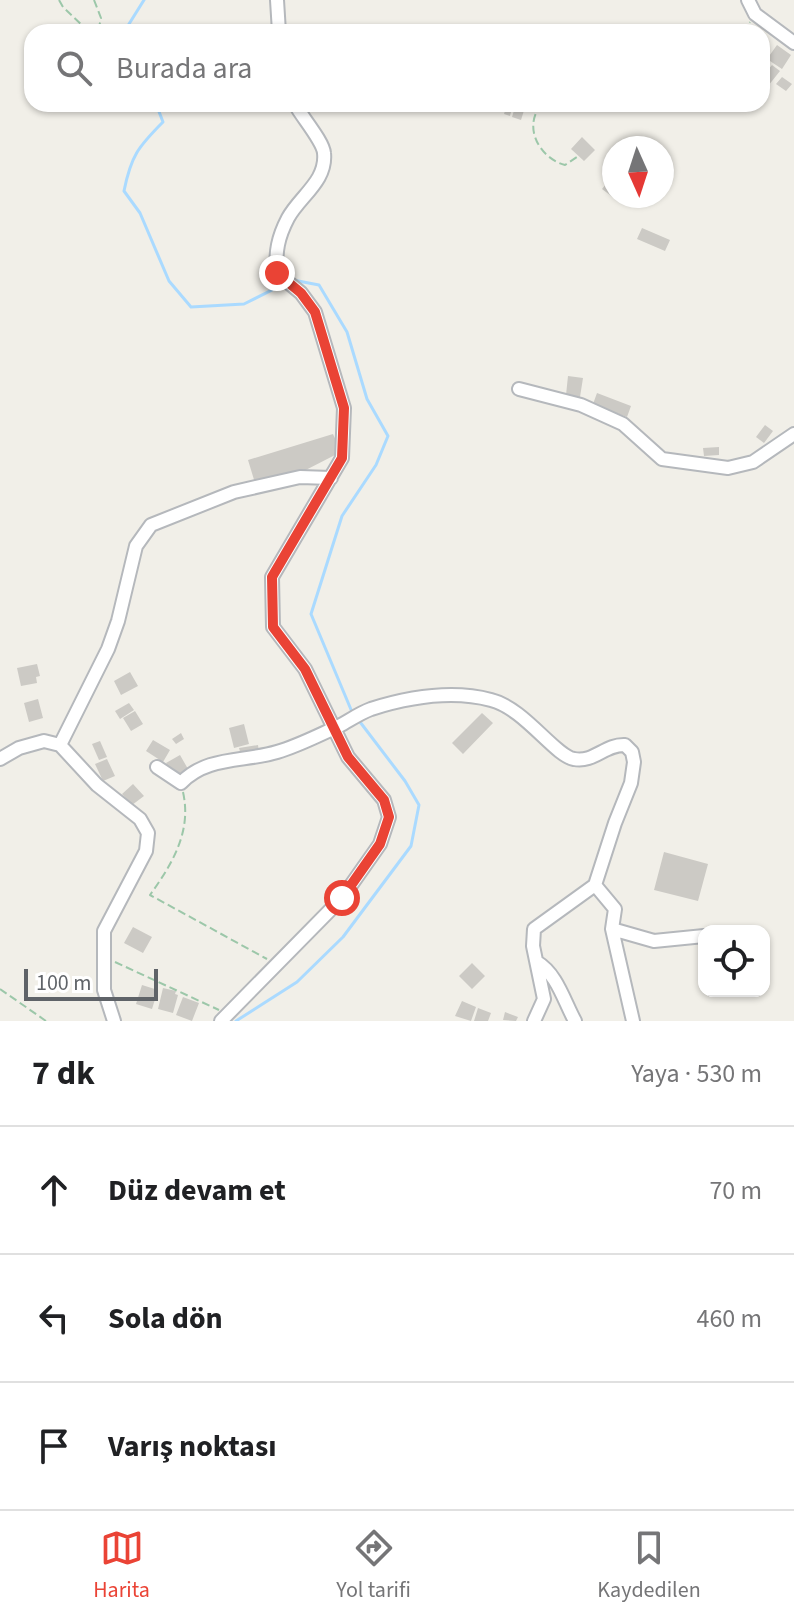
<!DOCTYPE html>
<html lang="tr">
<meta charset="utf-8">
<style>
:root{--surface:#fff;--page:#f2f2f2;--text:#202124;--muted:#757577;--line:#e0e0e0;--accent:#ea4335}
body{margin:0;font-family:"Source Sans 3",sans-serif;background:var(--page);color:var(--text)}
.controls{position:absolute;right:24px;bottom:24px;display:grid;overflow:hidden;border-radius:16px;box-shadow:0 2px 6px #0004}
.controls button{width:72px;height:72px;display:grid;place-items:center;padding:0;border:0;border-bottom:2px solid var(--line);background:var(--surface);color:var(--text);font:40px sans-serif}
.compass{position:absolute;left:602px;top:136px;width:72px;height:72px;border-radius:50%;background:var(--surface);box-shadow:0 2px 6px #0004;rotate:177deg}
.scale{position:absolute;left:24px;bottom:20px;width:134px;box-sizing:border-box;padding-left:8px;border:4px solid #5f6368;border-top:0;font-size:22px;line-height:28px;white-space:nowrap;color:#5f6368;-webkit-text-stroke:6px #fff;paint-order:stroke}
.stop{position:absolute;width:24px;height:24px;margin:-18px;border:6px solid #ea4335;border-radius:50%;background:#fff}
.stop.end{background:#ea4335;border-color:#fff;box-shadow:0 2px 8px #0008}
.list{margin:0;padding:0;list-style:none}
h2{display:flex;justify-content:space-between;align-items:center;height:104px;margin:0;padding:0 32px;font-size:34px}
h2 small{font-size:26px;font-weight:400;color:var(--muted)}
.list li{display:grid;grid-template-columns:52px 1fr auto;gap:24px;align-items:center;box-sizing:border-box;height:128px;padding:0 32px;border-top:2px solid var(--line)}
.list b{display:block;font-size:30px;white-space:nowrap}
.list em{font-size:26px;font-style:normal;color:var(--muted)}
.icon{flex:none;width:44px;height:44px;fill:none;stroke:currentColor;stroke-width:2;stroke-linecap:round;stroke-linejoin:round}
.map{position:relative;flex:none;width:794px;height:1021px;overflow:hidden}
.search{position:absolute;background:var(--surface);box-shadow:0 2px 6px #0004;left:24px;right:24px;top:24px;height:88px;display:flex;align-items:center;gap:20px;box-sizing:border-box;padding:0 28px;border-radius:24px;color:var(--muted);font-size:30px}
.sheet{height:488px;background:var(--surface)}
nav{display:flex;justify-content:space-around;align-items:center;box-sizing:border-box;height:112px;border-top:2px solid var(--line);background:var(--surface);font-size:22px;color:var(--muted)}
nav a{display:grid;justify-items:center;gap:4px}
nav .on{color:var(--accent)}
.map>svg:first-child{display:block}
</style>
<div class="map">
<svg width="794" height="1021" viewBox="0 0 794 1021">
<rect width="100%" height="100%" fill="#f1efe8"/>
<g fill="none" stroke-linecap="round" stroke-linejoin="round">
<path stroke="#aadaff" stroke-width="3" d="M124,32L144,0
M156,104L163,122C138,147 131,156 124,191L140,213L169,281L191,307L244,304L282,285
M293,280L319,285L347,332L367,399L388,436L376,465L342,516L311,614L352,712
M236,1021L297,982L343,937L411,846L419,805L405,781L357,718"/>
</g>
<path fill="#cccac5" d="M777,45L791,55L782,69L767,59Z
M772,65L780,71L764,91L762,77Z
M782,77L792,84L786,91L776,84Z
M507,104H513L510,116L504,114Z
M516,104H526L521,120L512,117Z
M582,137L595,150L584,161L571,149Z
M614,174V198L602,189Z
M642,228L670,240L665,251L637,239Z
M568,376L583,378L580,397L566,395Z
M597,393L631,406L627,417L593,404Z
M765,425L773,431L764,443L756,437Z
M333,434L338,445L335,455L296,475L255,483L248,460Z
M719,447V455L704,456L703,448Z
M37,664L40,676L36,677L37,683L21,686L17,668Z
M130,672L138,686L121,695L114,681Z
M38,699L43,718L29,722L24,703Z
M129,703L134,710L120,719L115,711Z
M135,711L143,724L131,731L123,718Z
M482,713L493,723L463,754L452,743Z
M244,724L249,744L234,748L229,728Z
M181,733L184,739L176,744L172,739Z
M153,740L170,750L163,762L146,751Z
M100,741L107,757L99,760L92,744Z
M258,745L259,752L241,755L239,748Z
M180,755L188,769L174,777L166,763Z
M107,759L115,776L103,781L95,764Z
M133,784L144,796L132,805L122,794Z
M664,852L708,864L698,901L654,890Z
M133,927L152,937L143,953L124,943Z
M472,963L485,976L472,989L459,976Z
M142,985L158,990L152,1009L136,1004Z
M163,988L176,991L175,994L178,995L173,1013L158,1009Z
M183,997L199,1003L192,1021L176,1015Z
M462,1001L476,1007L471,1021L455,1016Z
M478,1008L491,1013L488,1021H474Z
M505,1012L518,1017L516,1021L503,1020Z"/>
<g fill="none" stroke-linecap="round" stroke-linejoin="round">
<defs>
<path id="minor" d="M277,0L279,32
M748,0L755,14L794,43
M519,389L581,405L623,424L662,459L728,468L753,462L794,434
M60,745L108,649L118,621L136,546L151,525L234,492L300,477L331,478
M0,759L19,748L44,741L60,745L97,785L140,819L148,833L146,851L104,931V990L114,1021
M157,767L181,783C206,756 244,762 277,752C298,746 319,735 339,726C350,720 360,713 371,709C409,697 453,690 491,700C524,708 555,756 574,759C594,763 605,744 625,745L632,752L634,762L631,783L615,823L595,885L534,929L533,946L544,999L534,1021
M595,885L615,909L612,929L633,1021
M612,929L654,941L704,936
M537,962C557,974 564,1001 575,1021
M221,1021L342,898L380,844L389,817L384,800L348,757L305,669L273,627L272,577L342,458L344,408L315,312L301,293L277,273C275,252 278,237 288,218C300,196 327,181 324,153C323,141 301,116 295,104"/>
</defs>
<use href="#minor" stroke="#b5b8bc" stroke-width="16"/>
<path stroke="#9cc7a9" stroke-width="2" stroke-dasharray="8 4" stroke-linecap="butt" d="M59,0L63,7L89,32
M94,0L101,18L98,32
M742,32L750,22
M542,104C522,126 539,158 565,165L577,157
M183,792C192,832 172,864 150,895L267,959
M115,962L219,1010
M0,989L46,1021"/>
<use href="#minor" stroke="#fff" stroke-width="12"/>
</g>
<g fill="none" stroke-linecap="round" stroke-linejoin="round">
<path stroke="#ea4335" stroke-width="10" d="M277,273L301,293L315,312L344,408L342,458L272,577L273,627L305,669L348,757L384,800L389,817L380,844L342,898"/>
</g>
</svg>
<div class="controls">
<button><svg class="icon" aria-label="locate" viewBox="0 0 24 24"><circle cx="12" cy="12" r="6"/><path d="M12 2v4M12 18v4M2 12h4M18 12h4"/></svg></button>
</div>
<svg class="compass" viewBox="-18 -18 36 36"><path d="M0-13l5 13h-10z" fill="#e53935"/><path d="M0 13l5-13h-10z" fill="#757577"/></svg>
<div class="scale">100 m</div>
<div class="stop" style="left:342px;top:898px"></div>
<div class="stop end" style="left:277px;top:273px"></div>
<div class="search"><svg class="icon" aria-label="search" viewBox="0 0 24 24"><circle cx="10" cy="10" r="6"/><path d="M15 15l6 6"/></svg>Burada ara</div>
</div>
<section class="sheet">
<h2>7 dk<small>Yaya · 530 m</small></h2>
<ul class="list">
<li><svg class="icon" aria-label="ahead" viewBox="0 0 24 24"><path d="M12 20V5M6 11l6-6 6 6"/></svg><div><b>Düz devam et</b></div><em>70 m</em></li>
<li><svg class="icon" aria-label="left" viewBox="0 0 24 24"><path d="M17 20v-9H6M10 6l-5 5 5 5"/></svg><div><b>Sola dön</b></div><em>460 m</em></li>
<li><svg class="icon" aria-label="arrive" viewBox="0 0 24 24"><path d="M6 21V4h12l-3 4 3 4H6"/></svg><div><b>Varış noktası</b></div></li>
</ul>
</section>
<nav>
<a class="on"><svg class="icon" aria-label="map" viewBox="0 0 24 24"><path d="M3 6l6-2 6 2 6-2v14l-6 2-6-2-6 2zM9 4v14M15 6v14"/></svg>Harita</a>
<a><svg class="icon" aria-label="directions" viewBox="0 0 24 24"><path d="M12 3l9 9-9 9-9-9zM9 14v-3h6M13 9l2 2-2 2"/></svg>Yol tarifi</a>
<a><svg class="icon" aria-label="saved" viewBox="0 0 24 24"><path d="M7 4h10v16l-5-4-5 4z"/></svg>Kaydedilen</a>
</nav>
